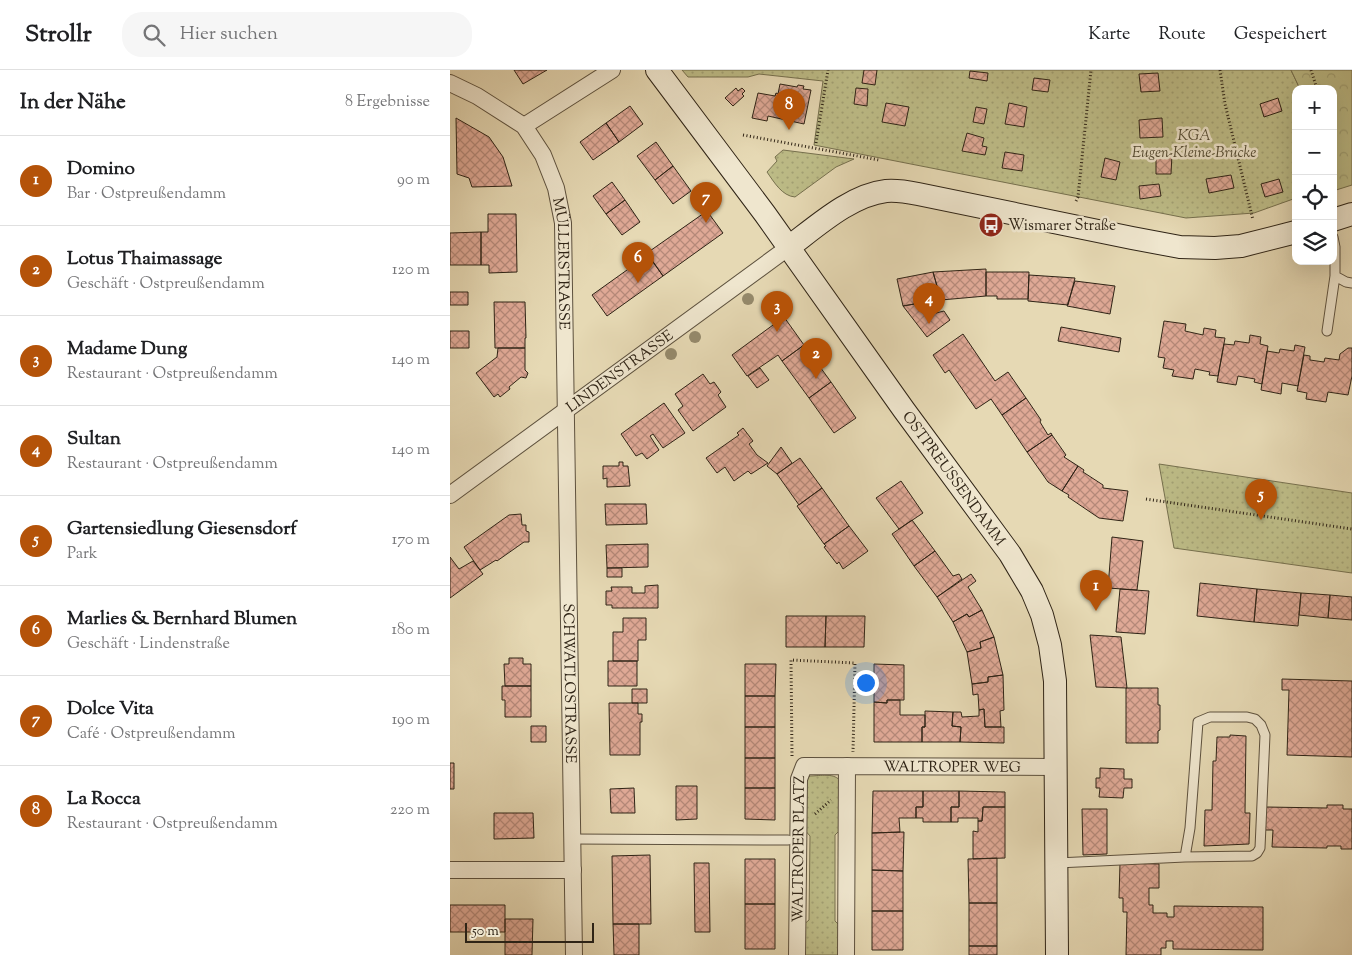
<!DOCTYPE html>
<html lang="de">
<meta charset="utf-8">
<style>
:root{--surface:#fff;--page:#f6f6f6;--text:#202124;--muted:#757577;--line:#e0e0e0;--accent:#b45309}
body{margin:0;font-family:"Sorts Mill Goudy",serif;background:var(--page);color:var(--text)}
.controls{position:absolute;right:15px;top:15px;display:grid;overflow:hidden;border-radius:10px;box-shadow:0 5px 20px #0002}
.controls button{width:45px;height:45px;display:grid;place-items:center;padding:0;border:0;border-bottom:1px solid var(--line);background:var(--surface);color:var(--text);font:25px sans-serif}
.scale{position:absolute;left:15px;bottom:12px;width:129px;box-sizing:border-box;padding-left:5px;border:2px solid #2f2416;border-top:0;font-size:14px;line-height:18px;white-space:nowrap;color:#2f2416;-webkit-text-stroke:4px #efe6ce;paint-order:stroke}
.you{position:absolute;left:415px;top:612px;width:18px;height:18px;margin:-12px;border:4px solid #fff;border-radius:50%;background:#1a73e8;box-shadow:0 0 0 8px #1a73e833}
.badge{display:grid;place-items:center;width:32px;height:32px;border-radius:50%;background:var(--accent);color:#fff;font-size:16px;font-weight:700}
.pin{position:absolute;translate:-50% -41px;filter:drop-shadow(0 1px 2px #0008)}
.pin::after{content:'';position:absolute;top:26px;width:18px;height:15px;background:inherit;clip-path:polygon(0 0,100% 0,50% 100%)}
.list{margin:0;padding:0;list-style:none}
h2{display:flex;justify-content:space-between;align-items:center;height:65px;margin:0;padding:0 20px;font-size:21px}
h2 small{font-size:16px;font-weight:400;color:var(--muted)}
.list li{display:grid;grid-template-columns:32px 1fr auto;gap:15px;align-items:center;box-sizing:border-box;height:90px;padding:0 20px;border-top:1px solid var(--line)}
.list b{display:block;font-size:19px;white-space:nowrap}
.list p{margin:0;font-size:16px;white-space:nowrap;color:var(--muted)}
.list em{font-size:16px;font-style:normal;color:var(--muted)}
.icon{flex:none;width:28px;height:28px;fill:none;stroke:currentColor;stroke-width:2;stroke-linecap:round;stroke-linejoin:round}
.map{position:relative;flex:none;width:902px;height:885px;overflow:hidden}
header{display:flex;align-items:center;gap:30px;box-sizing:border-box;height:70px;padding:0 25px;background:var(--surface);border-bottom:1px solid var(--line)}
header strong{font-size:24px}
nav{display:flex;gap:28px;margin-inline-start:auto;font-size:18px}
.search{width:350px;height:45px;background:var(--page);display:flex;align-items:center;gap:12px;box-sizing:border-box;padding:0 18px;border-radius:20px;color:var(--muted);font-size:19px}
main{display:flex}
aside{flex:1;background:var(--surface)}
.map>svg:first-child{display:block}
</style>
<header>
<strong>Strollr</strong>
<div class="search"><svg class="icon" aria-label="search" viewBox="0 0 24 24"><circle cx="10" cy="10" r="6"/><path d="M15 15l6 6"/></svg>Hier suchen</div>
<nav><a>Karte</a><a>Route</a><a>Gespeichert</a></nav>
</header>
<main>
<aside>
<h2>In der Nähe<small>8 Ergebnisse</small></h2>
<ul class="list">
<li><span class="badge">1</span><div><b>Domino</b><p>Bar · Ostpreußendamm</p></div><em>90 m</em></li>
<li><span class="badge">2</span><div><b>Lotus Thaimassage</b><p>Geschäft · Ostpreußendamm</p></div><em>120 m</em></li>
<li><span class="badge">3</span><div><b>Madame Dung</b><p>Restaurant · Ostpreußendamm</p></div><em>140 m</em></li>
<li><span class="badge">4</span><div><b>Sultan</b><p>Restaurant · Ostpreußendamm</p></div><em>140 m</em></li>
<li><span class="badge">5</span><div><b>Gartensiedlung Giesensdorf</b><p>Park</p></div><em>170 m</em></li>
<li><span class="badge">6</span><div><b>Marlies &amp; Bernhard Blumen</b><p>Geschäft · Lindenstraße</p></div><em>180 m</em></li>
<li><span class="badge">7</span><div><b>Dolce Vita</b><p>Café · Ostpreußendamm</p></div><em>190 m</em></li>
<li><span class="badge">8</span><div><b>La Rocca</b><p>Restaurant · Ostpreußendamm</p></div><em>220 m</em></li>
</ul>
</aside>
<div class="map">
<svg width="902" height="885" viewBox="0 0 902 885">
<defs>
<pattern id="grass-dots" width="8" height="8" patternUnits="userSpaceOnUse" patternTransform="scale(1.25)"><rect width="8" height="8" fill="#bdbc87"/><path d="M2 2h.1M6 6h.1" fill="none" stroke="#a3a174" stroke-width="1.8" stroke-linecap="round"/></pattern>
<pattern id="forest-crowns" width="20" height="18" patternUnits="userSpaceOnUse" patternTransform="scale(1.25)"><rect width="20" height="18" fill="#bdbc87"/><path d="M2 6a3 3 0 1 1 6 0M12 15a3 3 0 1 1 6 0" fill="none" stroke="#a3a174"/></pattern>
<pattern id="building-cross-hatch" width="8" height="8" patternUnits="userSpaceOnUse" patternTransform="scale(1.25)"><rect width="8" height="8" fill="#dfa996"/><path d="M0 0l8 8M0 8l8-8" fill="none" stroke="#b58979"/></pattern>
</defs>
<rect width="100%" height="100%" fill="#e6d9b4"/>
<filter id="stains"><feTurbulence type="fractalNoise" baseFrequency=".004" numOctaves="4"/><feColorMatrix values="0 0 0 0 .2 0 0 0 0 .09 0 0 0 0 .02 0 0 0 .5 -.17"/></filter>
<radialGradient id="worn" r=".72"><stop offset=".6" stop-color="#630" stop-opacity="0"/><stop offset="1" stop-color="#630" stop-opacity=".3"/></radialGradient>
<path fill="url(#grass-dots)" stroke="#76704e" d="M232,0H841L850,19H846V73L843,82L846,94V128L804,143L736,148L364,75L373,11L309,4L298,7H238Z
M333,80L404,89L386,97L345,127C332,126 324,112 317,102L327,91L325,87Z
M709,394L902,423V503L724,478Z
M360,706C370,706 385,702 391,712L392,758L385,765V851L392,858V885H352V856L359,850L360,766L353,758L356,710Z"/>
<path fill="url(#forest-crowns)" stroke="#76704e" d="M841,0H902V115L883,121V19H850Z"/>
<path fill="url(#building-cross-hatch)" stroke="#2f2416" d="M64,0H97L73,14Z
M414,0H427L425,15L412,13Z
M520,1L538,3L537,11L519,8Z
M708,3L710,21L691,22L689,4Z
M584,8L600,10L598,22L582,20Z
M330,14L347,17L348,15L354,16L353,19L361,20L354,54L318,46L317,51L302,48L308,23L325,26L326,23L328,24Z
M286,18L288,21L292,18L295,21L292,24L294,26L283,36L275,28Z
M406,18L418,19L417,36L404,34Z
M828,28L832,41L814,47L810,34Z
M436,33L459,37L455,56L432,52Z
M559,33L577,37L574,57L555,54Z
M180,36L193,54L169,72L156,53Z
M526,37L537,39L534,54L523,52Z
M6,48L39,67L53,87L62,116L22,117L19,108L7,104Z
M712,48L713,67L690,68L689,50Z
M156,53L169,72L143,90L130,72Z
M517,63L534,68L532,76L537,77L535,85L512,81Z
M206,72L223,96L205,110L187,86Z
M555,82L574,85L572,101L552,98Z
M706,84H722L721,104H706Z
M655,88L670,92L666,110L651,107Z
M223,96L241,121L223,134L205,110Z
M781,105L784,118L759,123L756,109Z
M829,109L833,122L815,127L811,114Z
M162,112L175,130L156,144L143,126Z
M709,114L711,126L690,129L689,116Z
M175,130L190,152L172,165L156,144Z
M257,141L273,163L213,206L197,183Z
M38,144H66L67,202L39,203V195H31V162H38Z
M31,162V195H0V163Z
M198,185L213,206L157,246L142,225Z
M536,199V226L491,230L483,202Z
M483,202L491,230L479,232V234H474L471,235L470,233L453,236L447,209Z
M536,202H579L578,229H547V226H536Z
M579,205L625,208L618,235L578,231Z
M625,211L665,216L660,244L617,236Z
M0,222H18V235H0Z
M44,232H75L76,268H75V278H45Z
M470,233L471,235L474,234L476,236H480L486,243L494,241L500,250L477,267L453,236Z
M334,247L354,275L332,291L328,285L297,306L282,285Z
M714,251L736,254L735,261L753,265L754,258L766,260L765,267L775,268L768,306L759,305L760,302L745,299L743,309L722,306L724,300L713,298L715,288L708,287Z
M611,257L671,268L669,282L608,271Z
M0,261H19V278H0Z
M513,264L545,311L558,302L576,328L552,345L541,329L526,339L499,300L495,303L483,285Z
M800,265L811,267L810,274L818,276L812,314L804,312L805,309L788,306L786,315L767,312L774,274L784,275L785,271L799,273Z
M354,275L381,312L359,328L332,291Z
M845,275L855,277L848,316L832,313L831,324L811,320L817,281L829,283L830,279L844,281Z
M48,278H75V300L78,303L76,308L71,307L59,317L60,319L50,327L48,324L44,327L26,303L47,287Z
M898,278H902V306L898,325L878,322L876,332L856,329L857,323L847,321L854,285L860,286V290L874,292L875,288L889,290L890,284Z
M310,298L319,310L307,318L298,306Z
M253,304L260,314L264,312L271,322L268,325L276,337L243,361L228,340L233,336L225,324Z
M381,312L406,348L384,363L359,328Z
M576,328L591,350L590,352L598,365L601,363L602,365L577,382L552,345Z
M214,333L235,363L213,378L203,364L200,366L209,380L197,389L192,383L186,386L171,364Z
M293,358L303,371L299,374L307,385L318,393L301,404L298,401L284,411L275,397L267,403L256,388L289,365L287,363Z
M602,365L616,385L614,387L628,396L612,421L598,412L577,382Z
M331,377L342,393L327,404L317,396Z
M350,388L372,418L349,435L327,404Z
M169,392H173V396H178L180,416L157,417V408L153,409V396H169Z
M628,396L634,400L633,402L653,415V418L678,421L673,451L649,448L618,427L619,425L612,421Z
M451,411L473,443L449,459L426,428Z
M372,418L399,456L374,474L347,436Z
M155,434H196L197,454L156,455Z
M71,444L72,455H76V461L79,462V472H74L47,491L46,490L30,500L14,477L59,445Z
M462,450L485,481L464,496L442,464Z
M399,456L418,481L393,499L389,492L387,494L374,477L376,476L374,474Z
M662,467L693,471L687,520L658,518Z
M198,474V497L157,498L156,475Z
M485,481L503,506L509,504L512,509L487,527L464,496Z
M0,487L9,499L23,491L33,504L0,528Z
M157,498H172V507H157Z
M521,504L526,511L518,517L532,540L519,547L517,544L503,552L487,527Z
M750,513L807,519L804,552L747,546Z
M208,515V538H162V535H156V521H162L161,517H182V523H195V516Z
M670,519L699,521L695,564L666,562Z
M807,519L851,523L848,556L804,552Z
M851,523L880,525L878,548L849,545Z
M880,525L902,527V550L878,548Z
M532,540L544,567L530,572L531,578L517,582L503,552L517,544L519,547Z
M336,546H376L375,577H336Z
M376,546H415L414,577H375Z
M173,548H196V570H188V591H163V562H173Z
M640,565L671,567L677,618L646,617Z
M544,567L553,605L538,607V612L522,614L517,582L531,578L530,572Z
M59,588H73V594H81V616H55L54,594H59Z
M158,591H187V616H158Z
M295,594H326L325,626H295Z
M424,594L454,595V630H437V633L424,632Z
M553,605L554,640L550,641L551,657H535L534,639L529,640L528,624L523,625L522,614L538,612V607Z
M832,609L902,611V687L837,685L839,620H832Z
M52,616H81V647H55V630H52Z
M676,618H708V635H710V660L708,661V673H676Z
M182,619H197V633H182Z
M295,626H325V657H295Z
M437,630H450V645H475V657H472V672H424V632L437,633Z
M159,633H188V644H192V652H190V685H160Z
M534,639L535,657H554V673L510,672L511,657L502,656L503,642H511L512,647L529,646V640Z
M475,641L503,642L502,656L511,657L510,672H472V657H475Z
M81,656H96V672H81Z
M295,657H325V688H295Z
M780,665L796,666L795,743H800L799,774L754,776L755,740H762L763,691H766L767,667H780Z
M295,688H325V718H295Z
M0,693H4V719H0Z
M650,698L674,699V709H682V718H674L673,728L649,727L650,718H646V708H650Z
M226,716H247V749L226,750Z
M184,718L185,743H161L160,719Z
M295,718H325V750L295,749Z
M423,721H473V737H466V748H449L450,762L422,763Z
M473,721H509V737H501V752H473V748H466V737H473Z
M509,721L555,722V737H533L532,751H528V748H508V752H501V737H509Z
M877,735H893V739H902V779H891V776H877V778L822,777L823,760H815L816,737L877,738Z
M533,737H555V788L523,789V761L528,762V751H532Z
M632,739H657V784L633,785Z
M44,743H83L84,768L44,769Z
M454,762L453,801L422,800V763Z
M200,785L201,854H163L162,786Z
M547,788V833H519L518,789Z
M295,789H325V834H295Z
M244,793H259L260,862H245Z
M670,793L709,794V818H699V835H703V843H717V847H724V836L813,837V880L723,879V871H716V878H711V885H676L677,842H673V828H669Z
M422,800L453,801V841H422Z
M519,833H547V876H519Z
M295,834H325V879H295Z
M0,835H55V862H0Z
M422,841H453V880H422Z
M55,849H83L82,885H55Z
M163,854H189V885H164Z
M519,876H547V885H519Z"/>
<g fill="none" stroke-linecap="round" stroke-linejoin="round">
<defs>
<path id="lane" d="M883,167L885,177V206L896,212L902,213
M877,261L885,206
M122,769L338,770
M607,793L735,787L740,758L748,652L760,647H797L805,649L811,655L815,665L810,778L807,783L802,786L735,787"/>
<g id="street">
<path id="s1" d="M0,13L27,26L74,56L93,85L106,118L113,153L124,885"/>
<path d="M74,56L162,0"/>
<path id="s2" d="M0,425L339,177"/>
<path d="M0,800H123"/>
<path id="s3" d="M347,885L349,709L354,696L606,697"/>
<path d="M396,885L397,696"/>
</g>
<g id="secondary">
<path id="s4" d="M207,0L315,144L454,340L560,484L582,521L592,545L600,575L605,611L607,885"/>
<path d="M883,150L902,144"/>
<path d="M339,177C367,156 401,125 436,121C447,120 458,122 468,124L682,168L730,177L765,178L791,176L846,162"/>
</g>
</defs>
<use href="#lane" stroke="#5d513e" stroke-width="11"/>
<use href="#street" stroke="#5d513e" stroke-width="18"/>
<use href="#secondary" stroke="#2f2416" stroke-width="24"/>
<path stroke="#2f2416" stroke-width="3" stroke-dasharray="1 2.5" stroke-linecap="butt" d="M770,0L775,34L803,150
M861,0L867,19
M293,65L429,90
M366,73L378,0
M626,131L628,127L641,0
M696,429L902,459
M342,686L341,590L405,593L403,682
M365,744L381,730"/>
<use href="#lane" stroke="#efe6ce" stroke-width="9"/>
<use href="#street" stroke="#efe6ce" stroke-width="16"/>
<use href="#secondary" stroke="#efe6ce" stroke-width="22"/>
</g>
<g fill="#958a6c">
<circle cx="298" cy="229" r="6"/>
<circle cx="245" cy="267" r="6"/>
<circle cx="221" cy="284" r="6"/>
</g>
<defs>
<symbol id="bus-disc" viewBox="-11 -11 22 22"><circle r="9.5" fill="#8f2418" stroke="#efe6ce"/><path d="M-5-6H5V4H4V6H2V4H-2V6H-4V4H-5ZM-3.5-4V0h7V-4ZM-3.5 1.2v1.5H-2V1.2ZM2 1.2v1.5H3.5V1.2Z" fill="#fff"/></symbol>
</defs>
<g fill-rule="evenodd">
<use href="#bus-disc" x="527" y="141" width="28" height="28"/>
</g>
<g text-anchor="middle" stroke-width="5" stroke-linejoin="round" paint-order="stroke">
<g font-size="15" font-style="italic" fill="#524a32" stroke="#efe6ce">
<text x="744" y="70">KGA<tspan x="744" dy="17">Eugen-Kleine-Brücke</tspan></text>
</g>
<g font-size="15" fill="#2f2416" stroke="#efe6ce" text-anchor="start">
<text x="558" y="160">Wismarer Straße</text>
</g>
<g font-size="15" fill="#2f2416" stroke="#efe6ce">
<text dy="5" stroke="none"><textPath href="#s1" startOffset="232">MÜLLERSTRASSE</textPath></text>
<text dy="5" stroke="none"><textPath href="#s2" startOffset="210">LINDENSTRASSE</textPath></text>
<text dy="5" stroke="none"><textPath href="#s4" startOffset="505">OSTPREUSSENDAMM</textPath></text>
<text dy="5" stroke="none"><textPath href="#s1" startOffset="652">SCHWATLOSTRASSE</textPath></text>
<text dy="5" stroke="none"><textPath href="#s3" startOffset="338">WALTROPER WEG</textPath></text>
<text dy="5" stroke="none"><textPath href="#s3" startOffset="106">WALTROPER PLATZ</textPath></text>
</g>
</g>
<rect width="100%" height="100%" filter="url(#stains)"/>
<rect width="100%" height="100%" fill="url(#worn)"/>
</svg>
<div class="controls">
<button>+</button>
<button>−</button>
<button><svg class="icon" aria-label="locate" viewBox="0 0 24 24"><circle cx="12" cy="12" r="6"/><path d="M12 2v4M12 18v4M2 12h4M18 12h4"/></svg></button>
<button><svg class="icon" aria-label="layers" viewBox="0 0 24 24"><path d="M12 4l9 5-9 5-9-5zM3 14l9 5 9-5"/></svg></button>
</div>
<div class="scale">50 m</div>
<div class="you"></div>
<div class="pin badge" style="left:646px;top:541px">1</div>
<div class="pin badge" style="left:366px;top:309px">2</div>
<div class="pin badge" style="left:327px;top:262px">3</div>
<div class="pin badge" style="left:479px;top:254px">4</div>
<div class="pin badge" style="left:811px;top:450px">5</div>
<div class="pin badge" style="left:188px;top:213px">6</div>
<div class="pin badge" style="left:256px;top:153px">7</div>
<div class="pin badge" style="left:339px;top:60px">8</div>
</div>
</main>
